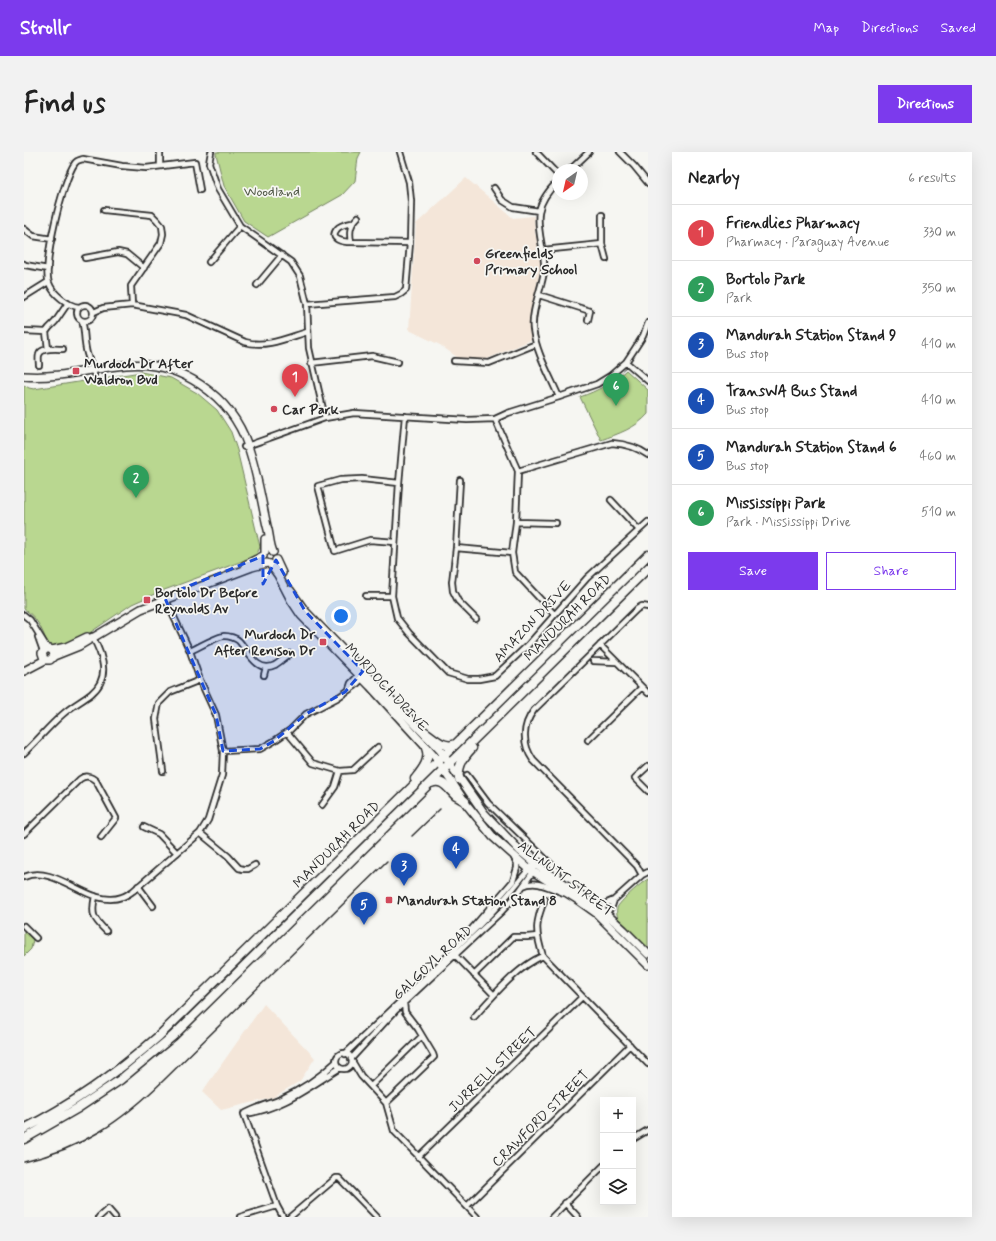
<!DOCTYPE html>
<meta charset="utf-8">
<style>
:root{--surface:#fff;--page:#f2f2f2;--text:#222;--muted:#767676;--line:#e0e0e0;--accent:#7c3aed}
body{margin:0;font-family:Mynerve,sans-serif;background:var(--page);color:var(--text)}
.controls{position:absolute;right:12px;bottom:12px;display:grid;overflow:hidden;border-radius:0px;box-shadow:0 4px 16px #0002}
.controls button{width:36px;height:36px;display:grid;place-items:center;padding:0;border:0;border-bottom:1px solid var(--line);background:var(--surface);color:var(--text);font:20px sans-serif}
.compass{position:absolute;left:528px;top:12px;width:36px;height:36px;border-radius:50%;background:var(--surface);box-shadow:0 4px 16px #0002;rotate:214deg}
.you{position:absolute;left:317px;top:464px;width:14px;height:14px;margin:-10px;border:3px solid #fff;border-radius:50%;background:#1a73e8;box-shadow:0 0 0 6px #1a73e833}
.badge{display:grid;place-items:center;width:26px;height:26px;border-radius:50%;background:var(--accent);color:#fff;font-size:13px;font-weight:700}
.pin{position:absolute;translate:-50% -33px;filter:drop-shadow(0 1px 2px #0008)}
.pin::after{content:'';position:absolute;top:21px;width:14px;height:12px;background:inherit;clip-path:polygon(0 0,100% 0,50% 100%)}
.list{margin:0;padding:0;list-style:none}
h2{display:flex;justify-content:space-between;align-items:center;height:52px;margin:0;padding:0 16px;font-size:17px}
h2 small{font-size:13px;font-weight:400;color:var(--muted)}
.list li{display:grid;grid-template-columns:26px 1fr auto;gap:12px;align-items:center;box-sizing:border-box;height:56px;padding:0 16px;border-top:1px solid var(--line)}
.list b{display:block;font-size:15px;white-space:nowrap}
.list p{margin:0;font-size:13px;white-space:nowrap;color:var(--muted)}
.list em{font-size:13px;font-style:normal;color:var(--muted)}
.actions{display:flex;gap:8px;padding:12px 16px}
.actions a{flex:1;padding:9px 0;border:1px solid var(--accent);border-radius:0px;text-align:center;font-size:14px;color:var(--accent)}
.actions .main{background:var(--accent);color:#fff}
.icon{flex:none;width:22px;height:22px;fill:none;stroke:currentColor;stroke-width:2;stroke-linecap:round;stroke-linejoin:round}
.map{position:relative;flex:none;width:624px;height:1065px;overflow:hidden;border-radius:0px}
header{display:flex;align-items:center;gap:24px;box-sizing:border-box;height:56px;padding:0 20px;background:var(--accent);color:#fff}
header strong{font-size:19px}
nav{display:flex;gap:22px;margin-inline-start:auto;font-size:14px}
.intro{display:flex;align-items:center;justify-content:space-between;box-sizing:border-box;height:96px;padding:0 24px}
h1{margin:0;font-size:28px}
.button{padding:10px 18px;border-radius:0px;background:var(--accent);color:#fff;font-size:14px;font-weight:700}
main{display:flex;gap:24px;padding:0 24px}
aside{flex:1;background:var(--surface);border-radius:0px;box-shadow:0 4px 16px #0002}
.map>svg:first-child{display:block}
</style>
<header>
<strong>Strollr</strong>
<nav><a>Map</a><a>Directions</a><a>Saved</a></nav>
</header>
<div class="intro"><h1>Find us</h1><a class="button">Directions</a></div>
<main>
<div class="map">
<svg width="624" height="1065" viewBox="0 0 624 1065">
<rect width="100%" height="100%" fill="#f6f6f2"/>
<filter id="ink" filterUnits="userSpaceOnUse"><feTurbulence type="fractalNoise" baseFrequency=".025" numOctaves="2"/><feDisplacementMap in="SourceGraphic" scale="8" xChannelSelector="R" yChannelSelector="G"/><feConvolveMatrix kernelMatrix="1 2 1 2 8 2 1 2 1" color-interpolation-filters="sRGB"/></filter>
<g filter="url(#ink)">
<path fill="#f4e6d9" d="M442,26L489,66L510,64L511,81L516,101V117L507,163L505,176L507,188L463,207L437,208L416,193L385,178L392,72Z
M240,852L291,906L276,929L248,946L197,958L178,940Z"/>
<path fill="#b9d790" stroke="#72815e" d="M192,0H337L334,6L331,29L318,43L244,85L220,69L200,34L192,2Z
M602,218L624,238V262C612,276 594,282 577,288L556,245C573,239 589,231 602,218Z
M117,220L147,226L173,241L193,258L207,280L213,298L236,395L232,404L135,440L108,452L64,482L26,498C20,483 15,466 0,457V233L5,236L10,237Z
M624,727V796L594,766C593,763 592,759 593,756C595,750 618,730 624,727Z
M0,779L9,788L7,797L0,804Z"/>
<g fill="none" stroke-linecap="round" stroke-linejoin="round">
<defs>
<path id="street" d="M187,0L185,11L194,37L216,74L267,110L276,124L283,152L285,196L301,266
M512,0L534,23
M596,0L610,14L624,31
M136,14V0
M546,18L565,0
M534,29C526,37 517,47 515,60C512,80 522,100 520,120C517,138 507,160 509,177C512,200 526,224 535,245
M470,36L478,48L489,55L515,59
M80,58L128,63L133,68L138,74L139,82L137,91L107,134L108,153
M578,63V92L582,107
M334,65C326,73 325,79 327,90L386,91
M0,77L9,84L28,87
M327,90C320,90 304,88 313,77C316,73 323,72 328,71
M519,98L578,92
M61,106L94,100L103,102L120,116
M185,110L216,74
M0,112L1,113L24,117
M233,133L258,103
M515,143L566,159L564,168
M0,145L24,130
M283,152L371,145L377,142L382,138L386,91L387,49L385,30L376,0
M53 161a8 8 0 1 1 16 0a8 8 0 1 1-16 0Z
M55,155C44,154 29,142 25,131C18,113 39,27 51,11C53,8 56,8 59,7L98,14L122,16L171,10L176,38
M70,160L79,156L108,153L162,163L221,190C242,196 263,186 283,180
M58,169C61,178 60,188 62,197C63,205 68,213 70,222
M0,179L22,180
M22,180L25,176L31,170L44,151
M22,180L24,197
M430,209L465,211L512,192
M602,210L624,229
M287,211L348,204L374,210
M15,213C15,210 14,206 15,203C17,195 32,197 39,197
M381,264L375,331L368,444L373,466L385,481L424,521L444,527H455L471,524L504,493L563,426L624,370
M471,267L494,319L492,370L488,401L491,420L530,462
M220,295L301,266L330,261L443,268L471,267L484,261L535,245L573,232L586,224L602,210L610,198L619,184L624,171
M494,319L588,291C602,292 613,295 624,303
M436,328L432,396L428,430L429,439L434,449L452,467
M587,348L615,378
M492,370L532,371
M371,390L346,388L311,399L294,334L316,328L338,327L375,331
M432,396L488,401
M342,444H368
M0,463L6,468L24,497
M14,485L19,499
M576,493L624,541
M166,499C173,496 194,484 200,484C205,484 212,486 215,489C224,499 233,522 251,513C256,510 261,505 266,502
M569,509L592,510
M240,523L242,515
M325,537L327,531L337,521
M263,580L289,611L316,619L329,618L354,595
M564,588L618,535
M199,599L236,597L250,589L266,578L282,562L313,546L331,534L340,525
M0,601C14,588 25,574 39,562C48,554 58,549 67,542C87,526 79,503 68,484
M624,614L611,626L624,639
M139,619L132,567L135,551L146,540L176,528
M443,623L464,651L532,717L536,728
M298,653L311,635L316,619
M120,675L135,682L153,701
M176,681L204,704L215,716L219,717H224L231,713
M0,682L56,627C61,623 67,624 72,629L92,666L77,685
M618,723L613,714L509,608C498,592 498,574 510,558L613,457L618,454L624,455
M0,725C33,711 65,757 98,745C102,744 106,741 109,739L176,681L184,668L198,623L199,599L192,563L176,528L166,499L140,444
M114,734L129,754
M499,734C513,727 527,737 540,741
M71,744C67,763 69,766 82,779
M521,747C511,770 511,780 519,804L624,912
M575,758L583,751L590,748L618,723L624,720
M582,762L588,754L590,748
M0,774L12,786
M445,780L489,729L493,716V711L490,706
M431,803L470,843
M450,823L489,785H503L514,784
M450,865C467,846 495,813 519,804
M312 909a8 8 0 1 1 16 0a8 8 0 1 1-16 0Z
M321,902C361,864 401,826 440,788C460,769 479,750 496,728C503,719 511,712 516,702
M327,907L372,858L478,759L491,745L509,720L510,717
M328,909L337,924L362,951L370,979L453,1065
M347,934L398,884
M362,951L407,908L410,905L409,902L394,877L381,860L380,851
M222,961C233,955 245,952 257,947C277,938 296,925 312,910
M220,962L253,1054L259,1065
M220,962C257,958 286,934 316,916
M609,987L624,978
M394,1005L558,845
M541,1051L554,1065
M443,1054L606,893
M75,1065L84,1057L91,1065
M216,1065L253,1054
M266,1065L312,1026H315L353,1065
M528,1065L579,1014"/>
<path id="secondary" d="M0,224C35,227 68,216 102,213C156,208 207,244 224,294C233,320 237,347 243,374C246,383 245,391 249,400
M241,400V387
M252,408L258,421
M246,412L254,423L267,448L277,463L346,534L411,605L443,653L469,685L505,717L551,746L572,761L624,813
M221,413L239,404
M266,438L281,459L416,598L460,661L496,699L514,714L576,756L600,778L624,802
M28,498L42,495L63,485
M30,504L29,499L26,497H22L18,501L20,507L23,508H26L30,504L55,494L117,457L228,415L243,411
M0,519L21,508"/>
<path id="highway" d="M398,578C409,584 419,598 432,592
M391,627C398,618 407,608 402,596
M435,627C433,615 440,604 448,596
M407,631C419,626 424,637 432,644C435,646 438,647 441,649
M0,977C50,952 94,920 135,884L624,403
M0,987L54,956L96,928L149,884L624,416"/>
</defs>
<use href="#street" stroke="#2b2b2b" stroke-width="8"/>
<use href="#secondary" stroke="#2b2b2b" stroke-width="10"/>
<use href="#highway" stroke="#2b2b2b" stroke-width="11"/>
<use href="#street" stroke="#f6f6f2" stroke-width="4.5"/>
<use href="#secondary" stroke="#f6f6f2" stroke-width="7"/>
<use href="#highway" stroke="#f6f6f2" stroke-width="8"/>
<path stroke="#2b2b2b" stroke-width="1.5" d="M388,684L416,657
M0,1010C59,996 97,970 140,928L363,709"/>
</g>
</g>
<path fill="#1d4ed8" fill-opacity="0.2" stroke="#1d4ed8" stroke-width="3" stroke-dasharray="8 5" stroke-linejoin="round" d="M239,404V432L252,408L281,459L339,519L321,540L282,562L250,589L236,597L199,599L192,563L140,444Z"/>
<g fill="#d1495b" stroke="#f6f6f2" stroke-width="1.5">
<circle cx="453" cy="109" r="4"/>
<rect x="48" y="215" width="8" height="8" rx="2"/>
<circle cx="250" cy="257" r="4"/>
<rect x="119" y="444" width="8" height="8" rx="2"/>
<rect x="295" y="486" width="8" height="8" rx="2"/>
<rect x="361" y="744" width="8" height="8" rx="2"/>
</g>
<g text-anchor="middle" stroke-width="3.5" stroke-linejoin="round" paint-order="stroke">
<g font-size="14" fill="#4e5644" stroke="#f6f6f2">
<text x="248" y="44">Woodland</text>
</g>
<g font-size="14" font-weight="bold" fill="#2b2b2b" stroke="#f6f6f2" text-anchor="start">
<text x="461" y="106">Greenfields<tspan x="461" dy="16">Primary School</tspan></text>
<text x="60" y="216">Murdoch Dr After<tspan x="60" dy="16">Waldron Bvd</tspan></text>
<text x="258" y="262">Car Park</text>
<text x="131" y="445">Bortolo Dr Before<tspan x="131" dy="16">Reynolds Av</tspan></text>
<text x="291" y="487" text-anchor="end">Murdoch Dr<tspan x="291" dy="16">After Renison Dr</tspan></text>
<text x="373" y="753">Mandurah Station Stand 8</text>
</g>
<g font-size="14" fill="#2b2b2b" stroke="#f6f6f2">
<text transform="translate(543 465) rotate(-45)" y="5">MANDURAH ROAD</text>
<text transform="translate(508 469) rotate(-47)" y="5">AMAZON DRIVE</text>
<text transform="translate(363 535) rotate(47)" y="5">MURDOCH DRIVE</text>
<text transform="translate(312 692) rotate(-45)" y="5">MANDURAH ROAD</text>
<text transform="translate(542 726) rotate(37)" y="5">ALLNUTT STREET</text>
<text transform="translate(408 810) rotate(-43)" y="5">GALGOYL ROAD</text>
<text transform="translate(468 917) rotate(-44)" y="5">JURRELL STREET</text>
<text transform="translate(516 966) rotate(-45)" y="5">CRAWFORD STREET</text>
</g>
</g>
</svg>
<div class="controls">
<button>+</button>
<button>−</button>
<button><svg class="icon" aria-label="layers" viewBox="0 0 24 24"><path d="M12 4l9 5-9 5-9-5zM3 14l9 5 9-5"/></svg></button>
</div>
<svg class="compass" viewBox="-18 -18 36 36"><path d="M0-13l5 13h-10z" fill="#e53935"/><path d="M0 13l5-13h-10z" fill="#767676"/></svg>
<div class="you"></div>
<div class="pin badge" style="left:271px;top:245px;background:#e0444e">1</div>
<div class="pin badge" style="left:112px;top:346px;background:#2e9e5b">2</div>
<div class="pin badge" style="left:380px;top:734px;background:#1a4fb4">3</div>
<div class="pin badge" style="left:432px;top:717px;background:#1a4fb4">4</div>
<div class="pin badge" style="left:340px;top:773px;background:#1a4fb4">5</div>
<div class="pin badge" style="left:592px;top:254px;background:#2e9e5b">6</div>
</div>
<aside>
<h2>Nearby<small>6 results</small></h2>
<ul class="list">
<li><span class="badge" style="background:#e0444e">1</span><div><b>Friendlies Pharmacy</b><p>Pharmacy · Paraguay Avenue</p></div><em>330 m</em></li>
<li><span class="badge" style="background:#2e9e5b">2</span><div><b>Bortolo Park</b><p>Park</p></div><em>350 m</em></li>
<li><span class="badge" style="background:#1a4fb4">3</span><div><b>Mandurah Station Stand 9</b><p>Bus stop</p></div><em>410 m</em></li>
<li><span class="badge" style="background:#1a4fb4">4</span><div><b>TransWA Bus Stand</b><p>Bus stop</p></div><em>410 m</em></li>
<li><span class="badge" style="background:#1a4fb4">5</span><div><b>Mandurah Station Stand 6</b><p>Bus stop</p></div><em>460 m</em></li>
<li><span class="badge" style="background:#2e9e5b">6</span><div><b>Mississippi Park</b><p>Park · Mississippi Drive</p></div><em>510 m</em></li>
</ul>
<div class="actions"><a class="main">Save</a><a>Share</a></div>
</aside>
</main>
